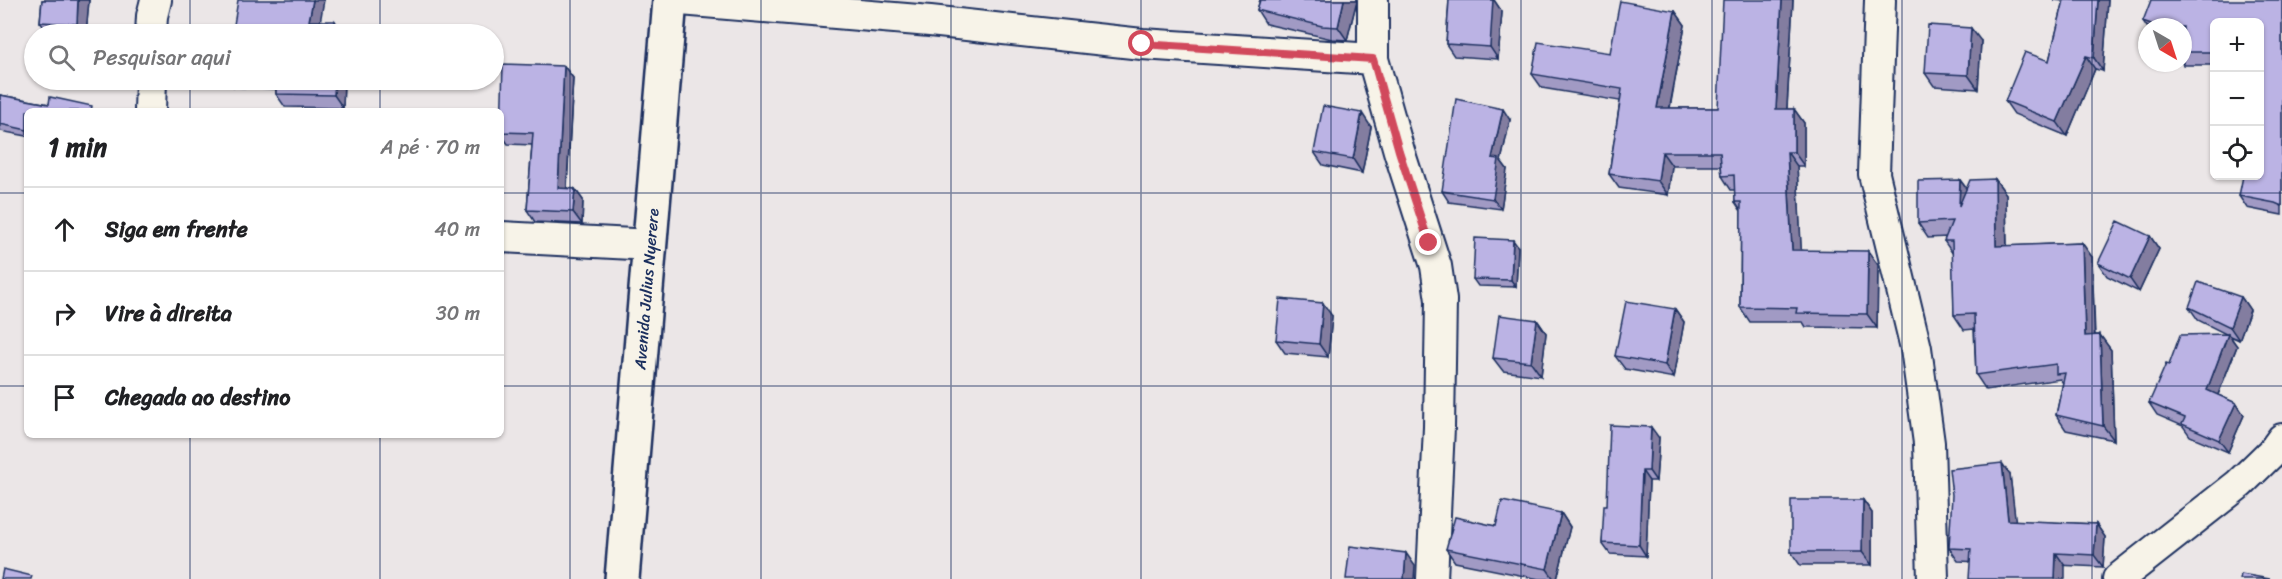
<!DOCTYPE html>
<html lang="pt">
<meta charset="utf-8">
<style>
:root{--surface:#fff;--page:#f6f6f6;--text:#202124;--muted:#757577;--line:#e0e0e0}
body{margin:0;font-family:Sriracha,sans-serif;background:var(--page);color:var(--text)}
.controls{position:absolute;right:18px;top:18px;display:grid;overflow:hidden;border-radius:9px;box-shadow:0 2px 4px #0004}
.controls button{width:54px;height:54px;display:grid;place-items:center;padding:0;border:0;border-bottom:2px solid var(--line);background:var(--surface);color:var(--text);font:30px sans-serif}
.compass{position:absolute;left:2138px;top:18px;width:54px;height:54px;border-radius:50%;background:var(--surface);box-shadow:0 2px 4px #0004;rotate:141deg}
.stop{position:absolute;width:18px;height:18px;margin:-14px;border:4px solid #d1495b;border-radius:50%;background:#fff}
.stop.end{background:#d1495b;border-color:#fff;box-shadow:0 2px 6px #0008}
.list{margin:0;padding:0;list-style:none}
h2{display:flex;justify-content:space-between;align-items:center;height:78px;margin:0;padding:0 24px;font-size:26px}
h2 small{font-size:20px;font-weight:400;color:var(--muted)}
.list li{display:grid;grid-template-columns:39px 1fr auto;gap:18px;align-items:center;box-sizing:border-box;height:84px;padding:0 24px;border-top:2px solid var(--line)}
.list b{display:block;font-size:22px;white-space:nowrap}
.list em{font-size:20px;font-style:normal;color:var(--muted)}
.icon{flex:none;width:33px;height:33px;fill:none;stroke:currentColor;stroke-width:2;stroke-linecap:round;stroke-linejoin:round}
.map{position:relative;flex:none;width:2282px;height:579px;overflow:hidden}
.search{position:absolute;background:var(--surface);box-shadow:0 2px 4px #0004;left:24px;top:24px;width:480px;height:66px;display:flex;align-items:center;gap:15px;box-sizing:border-box;padding:0 21px;border-radius:33px;color:var(--muted);font-size:22px}
.panel{position:absolute;background:var(--surface);box-shadow:0 2px 4px #0004;left:24px;top:108px;width:480px;height:330px;border-radius:9px}
.map>svg:first-child{display:block}
</style>
<div class="map">
<svg width="2282" height="579" viewBox="0 0 2282 579">
<rect width="100%" height="100%" fill="#ebe6e7"/>
<filter id="ink" filterUnits="userSpaceOnUse"><feTurbulence type="fractalNoise" baseFrequency=".0167" numOctaves="2"/><feDisplacementMap in="SourceGraphic" scale="12" xChannelSelector="R" yChannelSelector="G"/><feConvolveMatrix kernelMatrix="1 2 1 2 8 2 1 2 1" color-interpolation-filters="sRGB"/></filter>
<g filter="url(#ink)">
<g fill="none" stroke-linecap="round" stroke-linejoin="round">
<defs>
<path id="street" d="M681,0L930,21L1142,44L1373,59V0
M1880,0L1874,174L1916,348L1929,443L1933,579
M151,34L152,16L156,0
M1373,59L1399,151L1436,266L1441,300L1439,427L1432,579
M150,111L151,80
M501,237L651,245
M2118,579L2239,484L2274,450L2282,439"/>
<g id="secondary">
<path id="s1" d="M622,579L670,0"/>
</g>
</defs>
<use href="#street" stroke="#1b2f5e" stroke-width="34"/>
<use href="#secondary" stroke="#1b2f5e" stroke-width="38"/>
<use href="#street" stroke="#f7f3e8" stroke-width="30"/>
<use href="#secondary" stroke="#f7f3e8" stroke-width="33"/>
</g>
<path fill="#a19ac4" stroke="#1b2f5e" stroke-width="1.5" d="M42,0H89L86,34H49L40,22Z
M1260,0H1357L1347,40L1332,39L1266,24L1257,10Z
M1449,0H1494L1502,12L1498,59L1454,56L1446,44Z
M1793,0L1787,109H1794L1804,123V166H1797L1801,250L1878,265L1877,328L1806,327L1803,322H1750L1740,307L1741,211L1735,202V190H1731L1722,176L1721,166H1672L1668,195L1619,188L1609,174L1620,101L1542,88L1532,74L1610,53L1675,11L1685,25L1670,108H1718Z
M2053,0H2108L2103,71L2095,69L2067,136L2014,114L2005,101L2049,61L2064,1Z
M2282,0V215L2247,208L2239,196L2259,176V22H2214V65H2183L2182,63H2183V27H2147L2143,21Z
M1981,41L1978,89L1934,86L1925,73Z
M564,66L573,78L567,188L575,189L583,200L582,224L535,222L527,210L532,145L508,144L501,134V111Z
M229,80H344L343,108L285,107L276,94V89L234,87Z
M0,95L49,104L92,106L27,111V136L0,131Z
M1510,120L1501,161L1507,169L1501,209L1449,202L1442,191Z
M1371,127L1362,173L1323,165L1314,152Z
M1995,179L2006,194L2007,246L2082,243L2092,257L2095,335H2100L2111,350L2114,440L2066,430L2056,415L2063,383L2060,379L1986,390L1976,375L1974,329L1964,330L1954,315L1953,254L1944,241L1946,237L1928,238L1918,223L1960,180L1966,188Z
M2150,236L2159,249L2139,292L2107,276L2098,263Z
M1518,247L1516,287L1478,286L1473,279Z
M2241,297L2250,310L2239,340L2230,336L2237,346L2218,395L2236,403L2244,415L2228,452L2190,436L2183,426L2157,415L2149,403L2169,365L2226,334L2198,320L2189,307Z
M1675,309L1684,322L1674,378L1625,369L1615,356Z
M1332,316L1328,357L1285,353L1276,340Z
M1537,320L1546,333L1541,376L1503,371L1493,358Z
M1659,438L1656,481H1649L1646,556L1610,554L1602,543L1607,505Z
M2010,475L2015,521L2096,524L2105,537L2103,567L1958,561L1949,548Z
M1863,500L1872,513V565H1800L1791,552Z
M1561,513L1570,527L1557,579H1539L1455,562L1446,549L1496,526Z"/>
<path fill="#837da0" stroke="#1b2f5e" stroke-width="1.5" d="M78,0H89L86,34H84L77,24Z
M313,0H324L318,34L309,21Z
M1344,0H1357L1347,40L1338,27Z
M1484,0H1494L1502,12L1498,59L1490,47Z
M1782,0H1793L1786,123L1776,109Z
M2098,0H2108L2103,71L2094,58Z
M1675,11L1685,25L1667,122L1657,108Z
M335,21L344,34H335Z
M1971,28L1981,41L1978,89L1968,75Z
M2086,56L2095,69L2067,136L2057,122Z
M564,66L573,78L566,199L558,188Z
M335,80H344L343,108L334,95Z
M1503,109L1510,120L1501,161L1507,169L1501,209L1493,199L1492,158Z
M1794,109L1804,123V166L1794,152Z
M1362,113L1371,127L1362,173L1353,159Z
M1662,152L1672,166L1668,195L1658,181Z
M1787,152L1797,166L1802,264L1792,250Z
M1995,179L2006,194L2007,261L1996,246Z
M1960,180L1971,195L1959,206Z
M575,189L583,200L582,224L573,212Z
M2150,236L2159,249L2139,292L2130,279Z
M1513,240L1518,247L1516,287L1511,280Z
M2082,243L2092,257L2095,351L2085,336Z
M1868,251L1878,265L1877,328L1867,314Z
M2241,297L2250,310L2239,340L2230,327Z
M1323,303L1332,316L1328,357L1319,344Z
M1675,309L1684,322L1674,378L1665,365Z
M1537,320L1546,333L1541,376L1531,362Z
M2228,334L2237,346L2215,402L2207,390Z
M2100,335L2111,350L2114,440L2103,426Z
M2236,403L2244,415L2228,452L2219,440Z
M1651,427L1659,438L1656,481L1649,471Z
M2002,463L2010,475L2017,533L2008,520Z
M1642,471L1649,481L1646,556L1639,545Z
M1863,500L1872,513V565L1862,552Z
M1561,513L1570,527L1557,579H1554L1547,569Z
M2096,524L2105,537L2103,567L2094,555Z
M1406,553L1415,566L1414,579H1404Z
M2056,553L2065,566V579H2055Z"/>
<path fill="#bbb3e4" stroke="#1b2f5e" stroke-width="1.5" d="M42,0H78L77,24L40,22Z
M238,0H313L309,21H335V34H227V30L233,31Z
M1260,0H1344L1338,27L1322,26L1257,10Z
M1449,0H1493L1490,47L1446,44Z
M1723,0H1782L1776,109H1794V152H1787L1792,250L1868,251L1867,314L1796,313L1797,308L1740,307L1741,202H1735L1734,175L1722,176L1720,152H1662L1658,181L1609,174L1622,89L1532,74L1538,42L1610,53L1620,1L1675,11L1657,108H1718Z
M2064,0H2098L2094,58L2086,56L2057,122L2005,101L2025,52L2049,61Z
M2151,0H2282V206L2275,203L2239,196L2243,176H2259V22H2214V52H2183V27H2159L2143,21Z
M1928,25L1971,28L1968,75L1925,73Z
M503,64L564,66L558,188L575,189L573,212L527,210L533,133L501,132Z
M276,80H335L334,95L276,94Z
M0,95L49,104L50,97L92,106L91,111H27V130L0,124Z
M1456,99L1503,109L1492,158L1499,159L1493,199L1442,191Z
M1323,106L1362,113L1353,159L1314,152Z
M1995,179L1996,246L2082,243L2085,336L2100,335L2103,426L2056,415L2065,373L2056,374V364L1976,375L1974,314L1954,315L1952,241H1944L1952,221L1918,223V181L1960,180L1959,206L1970,180Z
M2118,221L2150,236L2130,279L2098,263Z
M1475,238L1513,240L1511,280L1473,279Z
M2198,282L2241,297L2230,327L2189,307Z
M1280,299L1323,303L1319,344L1276,340Z
M1626,301L1675,309L1665,365L1615,356Z
M1499,315L1537,320L1531,362L1493,358Z
M2228,334L2207,390L2236,403L2219,440L2182,424L2185,418L2149,403L2166,364L2169,365L2180,335Z
M1610,425L1651,427L1649,471H1642L1639,545L1602,543L1604,505H1607Z
M2002,463L2008,520L2096,524L2094,555L2056,553L2055,579H1969L1971,549L1949,548L1952,495L1949,469Z
M1791,500H1863L1862,552H1791Z
M1502,501L1561,513L1547,569L1446,549L1455,517L1496,526Z
M1350,546L1406,553L1404,579H1346Z
M3,569L32,576L31,579H1Z
M2241,574L2270,579H2240Z"/>
</g>
<g fill="none" stroke-linecap="round" stroke-linejoin="round" filter="url(#ink)">
<path stroke="#d1495b" stroke-width="8" d="M1142,44L1373,59L1399,151L1429,243"/>
</g>
<path fill="none" stroke="#1b2f5e" stroke-width="1.5" stroke-opacity="0.55" d="M190,0V34M380,0V34M570,0V579M761,0V579M951,0V579M1141,0V579M1331,0V579M1521,0V579M1712,0V579M1902,0V579M2092,0V579M190,80V111M380,80V111M0,193H27M501,193H2282M0,386H27M501,386H2282M190,435V579M380,435V579"/>
<g text-anchor="middle" stroke-width="4.5" stroke-linejoin="round" paint-order="stroke">
<g font-size="16" fill="#1b2f5e" stroke="#f7f3e8">
<text dy="6" stroke="none"><textPath href="#s1" startOffset="291">Avenida Julius Nyerere</textPath></text>
</g>
</g>
</svg>
<div class="controls">
<button>+</button>
<button>−</button>
<button><svg class="icon" aria-label="locate" viewBox="0 0 24 24"><circle cx="12" cy="12" r="6"/><path d="M12 2v4M12 18v4M2 12h4M18 12h4"/></svg></button>
</div>
<svg class="compass" viewBox="-18 -18 36 36"><path d="M0-13l5 13h-10z" fill="#e53935"/><path d="M0 13l5-13h-10z" fill="#757577"/></svg>
<div class="stop" style="left:1142px;top:44px"></div>
<div class="stop end" style="left:1429px;top:243px"></div>
<div class="search"><svg class="icon" aria-label="search" viewBox="0 0 24 24"><circle cx="10" cy="10" r="6"/><path d="M15 15l6 6"/></svg>Pesquisar aqui</div>
<section class="panel">
<h2>1 min<small>A pé · 70 m</small></h2>
<ul class="list">
<li><svg class="icon" aria-label="ahead" viewBox="0 0 24 24"><path d="M12 20V5M6 11l6-6 6 6"/></svg><div><b>Siga em frente</b></div><em>40 m</em></li>
<li><svg class="icon" aria-label="right" viewBox="0 0 24 24"><path d="M7 20v-9h11M14 6l5 5-5 5"/></svg><div><b>Vire à direita</b></div><em>30 m</em></li>
<li><svg class="icon" aria-label="arrive" viewBox="0 0 24 24"><path d="M6 21V4h12l-3 4 3 4H6"/></svg><div><b>Chegada ao destino</b></div></li>
</ul>
</section>
</div>
